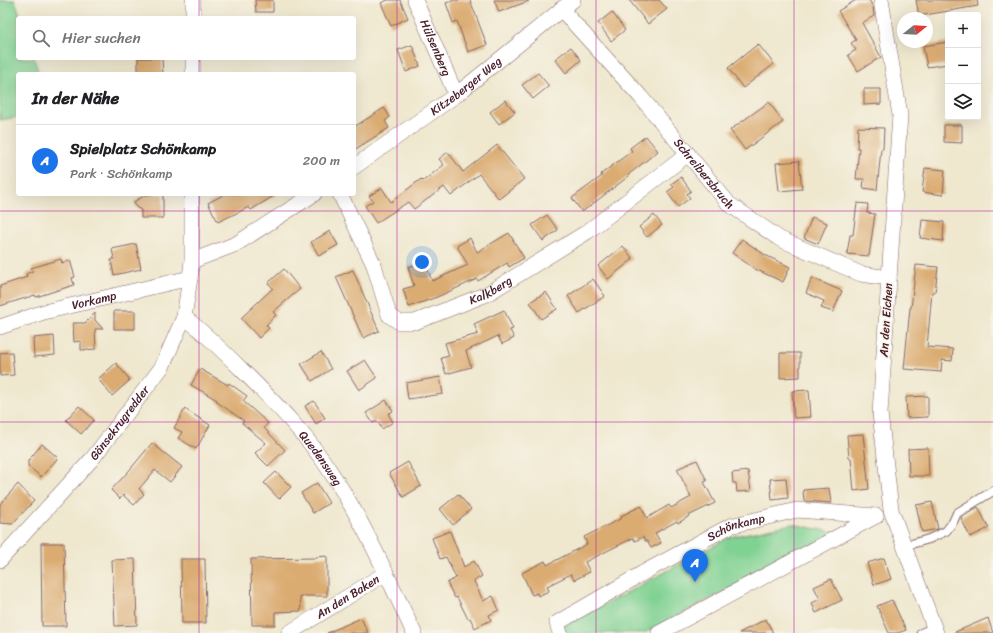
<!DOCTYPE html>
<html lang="de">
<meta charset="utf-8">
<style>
:root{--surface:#fff;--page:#f2f2f2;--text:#202124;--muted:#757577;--line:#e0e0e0;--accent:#1a73e8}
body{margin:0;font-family:Sriracha,sans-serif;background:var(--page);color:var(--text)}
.controls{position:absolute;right:12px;top:12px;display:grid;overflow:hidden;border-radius:4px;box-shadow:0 4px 16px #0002}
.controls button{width:36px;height:36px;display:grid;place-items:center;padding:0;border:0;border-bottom:1px solid var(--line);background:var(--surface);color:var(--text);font:20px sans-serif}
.compass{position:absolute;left:897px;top:12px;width:36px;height:36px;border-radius:50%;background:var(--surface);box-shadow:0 4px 16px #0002;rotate:72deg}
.you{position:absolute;left:422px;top:262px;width:14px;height:14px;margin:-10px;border:3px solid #fff;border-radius:50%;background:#1a73e8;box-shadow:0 0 0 6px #1a73e833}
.badge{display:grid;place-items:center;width:26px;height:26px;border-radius:50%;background:var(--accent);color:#fff;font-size:13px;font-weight:700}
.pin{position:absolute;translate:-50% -33px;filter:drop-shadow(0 1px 2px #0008)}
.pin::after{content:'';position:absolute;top:21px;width:14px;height:12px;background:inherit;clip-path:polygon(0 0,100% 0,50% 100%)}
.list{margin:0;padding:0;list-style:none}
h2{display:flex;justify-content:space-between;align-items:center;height:52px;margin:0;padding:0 16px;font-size:17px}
h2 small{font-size:13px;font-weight:400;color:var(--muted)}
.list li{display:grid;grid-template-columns:26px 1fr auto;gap:12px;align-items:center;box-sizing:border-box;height:72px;padding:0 16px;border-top:1px solid var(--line)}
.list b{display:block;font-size:15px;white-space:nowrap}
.list p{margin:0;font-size:13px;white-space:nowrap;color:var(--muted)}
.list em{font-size:13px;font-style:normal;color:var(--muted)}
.icon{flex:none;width:22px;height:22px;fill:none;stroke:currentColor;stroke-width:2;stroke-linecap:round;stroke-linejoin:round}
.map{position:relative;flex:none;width:993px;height:633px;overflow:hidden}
.search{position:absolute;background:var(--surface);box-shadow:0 4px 16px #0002;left:16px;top:16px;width:340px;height:44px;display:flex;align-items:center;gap:10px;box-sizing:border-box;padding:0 14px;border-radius:4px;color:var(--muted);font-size:15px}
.panel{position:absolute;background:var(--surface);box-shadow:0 4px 16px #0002;left:16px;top:72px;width:340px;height:124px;border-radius:4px}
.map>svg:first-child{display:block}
</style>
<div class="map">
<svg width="993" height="633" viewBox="0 0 993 633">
<rect width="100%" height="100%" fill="#f7f3e8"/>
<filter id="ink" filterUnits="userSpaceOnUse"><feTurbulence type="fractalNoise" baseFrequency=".025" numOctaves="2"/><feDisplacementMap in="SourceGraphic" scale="8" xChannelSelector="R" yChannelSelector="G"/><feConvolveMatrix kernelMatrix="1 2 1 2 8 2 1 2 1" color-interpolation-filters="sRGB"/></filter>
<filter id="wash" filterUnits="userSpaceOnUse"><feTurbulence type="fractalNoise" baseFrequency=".012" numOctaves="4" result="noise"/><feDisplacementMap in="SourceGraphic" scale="16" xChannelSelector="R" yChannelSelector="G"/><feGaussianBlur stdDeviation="0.9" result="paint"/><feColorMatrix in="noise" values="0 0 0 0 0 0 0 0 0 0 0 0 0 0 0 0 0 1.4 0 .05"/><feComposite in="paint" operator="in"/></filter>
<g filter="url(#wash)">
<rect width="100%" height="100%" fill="#efe8cf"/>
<path fill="#80d293" stroke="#65785f" d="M0,0H15L21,18H18V58H34L39,74H18V117L0,120Z
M792,524L838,533L644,633H566L563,627L730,537Z"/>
<g id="blocks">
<path fill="#dbac72" d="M255,0H273V12H256Z
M388,0H400L408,18L391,26L381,3Z
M455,0H470L487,45L468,52L457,21L453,23L446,3Z
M494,0H528L529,1L499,12Z
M629,0H659L667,9L648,24Z
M856,0H869L873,7L874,16L862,23L881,57L858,71L848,55L856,50L851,43L856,40L838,11Z
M916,0H977L978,6L919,16Z
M612,12L625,30L611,41L598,23Z
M948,42V64L927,67L923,46Z
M758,44L774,64L743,88L728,68Z
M412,45L420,66L406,72L398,50Z
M571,47L581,60L566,73L555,59Z
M138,58H162L163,74H138Z
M538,73L549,86L533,99L522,85Z
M864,89H881V104L864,105Z
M505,100L515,112L499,124L490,112Z
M769,102L783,122L745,150L730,130Z
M384,108L390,117L385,121L389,128L354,150V127Z
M944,125H962V143L944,142Z
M858,127L884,128L883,149H881L877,190L863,188L864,179H856L859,148H857Z
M646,136L658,151L628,175L629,176L582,212L572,198L602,176L601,174L632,151L630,148Z
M497,145L524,179L499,199L479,174L451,196L444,187L414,209L408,202L376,223L365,206L373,201L369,196L382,188L391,202L421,179L423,181L444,165L439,159L448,152L463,172Z
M799,161L802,189L779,191L776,163Z
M925,168L945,170L943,195L922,192Z
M681,177L691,191L687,194L690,198L678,207L667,192L674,187L671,184Z
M149,194H163V218H141V210L136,207L134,202L138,199Z
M225,194H277L251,210L249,207L218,222L208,203Z
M857,203L868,204L867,213L875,214L869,256L847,254L850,235H853Z
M547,215L558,230L543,241L532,225Z
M654,215L662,225L647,237L639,227Z
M812,217L827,223L818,244L804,238Z
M922,220L944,222L943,241L920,238Z
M330,231L338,245L319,256L311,242Z
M509,233L524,258L509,267L507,263L478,281L477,279L437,297L409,307L403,289L414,286L408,267L425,262L432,281L468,265L457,246L470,238L477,252Z
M742,239L765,255L790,267L783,282L755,269L732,253Z
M136,244L141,269L114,275L111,260L114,259L112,249Z
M623,246L633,259L608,279L598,266Z
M61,259L62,263L70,260L75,277L72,278L74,285L36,297L35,295L0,306V286L27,277L26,274L33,271L31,268Z
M916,265L938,267L935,292H932L927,347L953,349L952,361L942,360L941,372L904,369L910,308H911Z
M284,269L300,289L273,312L276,315L266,325L269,328L259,338L241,318L273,288L268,283Z
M353,270L379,331L363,338L336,277Z
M812,278L842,291L833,312L821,308L824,301L806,293Z
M593,279L605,296L579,313L568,296Z
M546,292L557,309L541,319L530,302Z
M504,310L513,329L510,330L514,338L502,344L498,336L466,351L471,367L446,374L441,358L449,356L445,343L478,334L474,324Z
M114,311H135V329H114Z
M95,313V320L103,329H95L96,349L81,350V341L74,342L73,323H85Z
M54,336L55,355L34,357L33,338Z
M12,352L14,375L0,376V353Z
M321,352L331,369L312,381L301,364Z
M780,353H800V377L780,378Z
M365,360L377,378L359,390L347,371Z
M116,363L130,380L112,396L98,379Z
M200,369L228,385L229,383L247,396L243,401L268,423L264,428L285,450L268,466L255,453L266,443L242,423L244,421L217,402V400L191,385Z
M440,377L443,394L408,399L406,383Z
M809,390L811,417L794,418L792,391Z
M928,396V417L907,418L906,397Z
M386,400L393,411L388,414L393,422L382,429L377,421L373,423L366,413Z
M314,401L325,418L316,424L305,406Z
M79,406L94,420L81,434L66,420Z
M185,409L210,425L196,449L178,438L182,432L174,428Z
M863,434L869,489L854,491L851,458H849L847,435Z
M152,443L182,467L170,482L155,470L139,489L144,494L134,505L123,495L120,499L111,490L128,472Z
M42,444L58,458L41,477L28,466V461Z
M928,448L929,476H909L908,449Z
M697,460L707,481L704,482L715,503L688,516V517L678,523L677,521L655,533L661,543L651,548L647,541H645L643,537L635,541L633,538L585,562L590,572L574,580L571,574L547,586L549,591L538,596L537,593L532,595L522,573L545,561L547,565L587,544L584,537L622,518L621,516L641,506L647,518L669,505L671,508L691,497L677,469Z
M408,462L421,486L403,497L389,473Z
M748,471L751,491L737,492L736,483H733L732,473Z
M276,472L291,487L279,499L264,483Z
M786,478L788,498L772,500L770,479Z
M317,483L329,503L313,513L301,493Z
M18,484L34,501L12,524L0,523V504Z
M829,488L831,503L804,501L803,490Z
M458,494L471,509L453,525L440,509Z
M932,502L938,529L922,532L916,505Z
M978,507L989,528L970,537L961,518Z
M450,531L464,567L474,561L482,576L474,581L483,601L493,596L499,610L489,615L491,620L475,628L470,618L468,619L457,597L455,598L447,583L456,578L446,557L440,559L432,538Z
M41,543H64L66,626H42Z
M327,556V596H300L301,611L275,612V625H252L251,559L316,558V557Z
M884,558L891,579L874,585L867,563Z
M135,559L137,625L115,626L112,560Z
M181,559H205L206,623H182Z
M831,579L842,600L816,613L812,603L820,599L814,587Z
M892,600L906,630L898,633H889L877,606Z
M361,618L368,633H327Z
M988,618L993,633H953Z
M766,619L773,633H739Z"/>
</g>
</g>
<g filter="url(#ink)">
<use href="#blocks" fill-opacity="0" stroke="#846564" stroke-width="1"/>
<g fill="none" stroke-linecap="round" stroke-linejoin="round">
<defs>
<path id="service" d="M904,546L929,539L946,531L953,522L957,513L993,491
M921,633L933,628"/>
<g id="minor">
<path id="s1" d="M415,0L456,95"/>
<path d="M881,0L900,115L880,413L891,510L936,633"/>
<path id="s2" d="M561,9L640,96L729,204L780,239L861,274L889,278"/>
<path d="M193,18V0"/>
<path d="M193,74V58"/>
<path id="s3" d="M354,167L456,95L573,0"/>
<path id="s4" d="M340,194L374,265L389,315L399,322H415L487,294L587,232L688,154"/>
<path d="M192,261L236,244L314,194"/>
<path id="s5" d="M184,317C205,333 224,352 244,372C276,404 308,436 332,474C365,524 389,580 414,633"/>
<path id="s6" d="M0,327L44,312L190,278"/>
<path id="s7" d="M0,560L92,459L162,367L184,317L190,278L192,261V194"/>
<path id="s8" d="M289,633L386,573"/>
<path id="s9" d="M560,633L557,623L650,569L730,526L797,510L876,516"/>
<path d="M659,633L876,516"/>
</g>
</defs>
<use href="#service" stroke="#846564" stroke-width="10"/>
<use href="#minor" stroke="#846564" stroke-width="16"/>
<use href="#service" stroke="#fff" stroke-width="8"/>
<use href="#minor" stroke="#fff" stroke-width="15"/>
</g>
</g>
<path fill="none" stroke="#b5179e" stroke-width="1" stroke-opacity="0.55" d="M199,0V18M397,0V633M596,0V633M794,0V633M199,58V74M199,194V633M0,211H993M0,422H993"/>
<g text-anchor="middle" stroke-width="3" stroke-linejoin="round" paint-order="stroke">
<g font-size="12" fill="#4a1f2b" stroke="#f7f3e8">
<text dy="4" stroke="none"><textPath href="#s1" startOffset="52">Hülsenberg</textPath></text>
<text dy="4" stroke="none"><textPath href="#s3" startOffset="138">Kitzeberger Weg</textPath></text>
<text dy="4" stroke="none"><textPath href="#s2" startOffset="218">Schreibersbruch</textPath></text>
<text dy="4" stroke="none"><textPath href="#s4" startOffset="241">Kalkberg</textPath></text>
<text dy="4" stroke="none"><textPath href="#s6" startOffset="98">Vorkamp</textPath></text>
<text transform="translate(886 320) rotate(-86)" y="4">An den Eichen</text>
<text dy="4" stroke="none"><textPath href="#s7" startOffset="182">Gänsekrugredder</textPath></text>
<text dy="4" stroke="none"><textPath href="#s5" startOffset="197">Quedensweg</textPath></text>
<text dy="4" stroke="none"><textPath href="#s9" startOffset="214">Schönkamp</textPath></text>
<text dy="4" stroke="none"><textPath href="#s8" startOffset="69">An den Baken</textPath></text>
</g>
</g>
</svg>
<div class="controls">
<button>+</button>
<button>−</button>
<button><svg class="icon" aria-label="layers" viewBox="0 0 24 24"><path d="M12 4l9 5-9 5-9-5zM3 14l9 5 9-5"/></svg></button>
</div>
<svg class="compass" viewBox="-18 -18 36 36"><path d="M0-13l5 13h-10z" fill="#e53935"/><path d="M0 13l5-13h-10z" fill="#757577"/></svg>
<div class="you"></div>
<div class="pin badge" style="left:695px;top:582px">A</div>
<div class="search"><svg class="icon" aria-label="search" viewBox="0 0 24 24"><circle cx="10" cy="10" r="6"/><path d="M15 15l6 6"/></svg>Hier suchen</div>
<section class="panel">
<h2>In der Nähe<small></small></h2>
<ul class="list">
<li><span class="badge">A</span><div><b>Spielplatz Schönkamp</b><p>Park · Schönkamp</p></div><em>200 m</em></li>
</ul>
</section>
</div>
